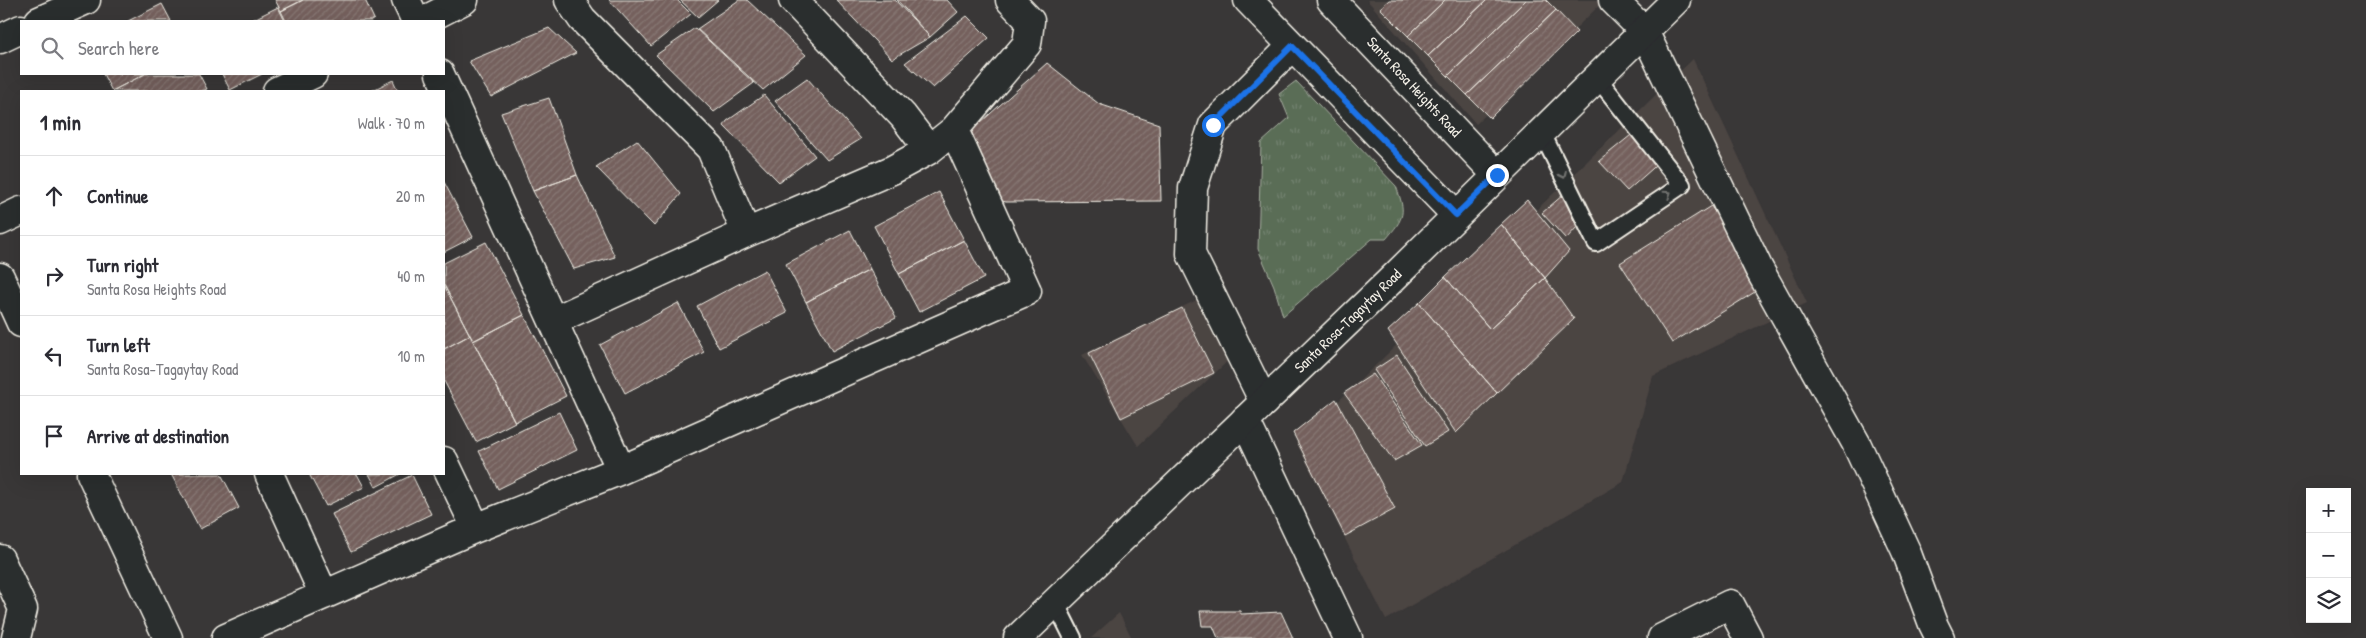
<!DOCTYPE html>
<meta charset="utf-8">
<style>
:root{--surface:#fff;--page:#f7f7f7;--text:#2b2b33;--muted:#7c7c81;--line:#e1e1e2}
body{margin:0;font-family:"Patrick Hand",sans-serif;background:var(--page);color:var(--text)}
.controls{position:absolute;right:15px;bottom:15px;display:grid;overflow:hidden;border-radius:0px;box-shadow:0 5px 20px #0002}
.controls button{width:45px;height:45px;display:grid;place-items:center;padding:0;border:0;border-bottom:1px solid var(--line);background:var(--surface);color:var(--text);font:25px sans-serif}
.stop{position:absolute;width:15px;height:15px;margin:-11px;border:4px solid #1a73e8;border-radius:50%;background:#fff}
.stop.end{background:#1a73e8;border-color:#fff;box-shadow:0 1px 5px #0008}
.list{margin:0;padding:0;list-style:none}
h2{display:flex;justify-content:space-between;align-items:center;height:65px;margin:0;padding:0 20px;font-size:21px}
h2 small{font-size:16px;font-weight:400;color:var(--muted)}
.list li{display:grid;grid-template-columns:32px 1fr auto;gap:15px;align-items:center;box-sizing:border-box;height:80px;padding:0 20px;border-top:1px solid var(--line)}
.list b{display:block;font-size:19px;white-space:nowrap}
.list p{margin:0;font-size:16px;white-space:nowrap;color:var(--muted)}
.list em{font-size:16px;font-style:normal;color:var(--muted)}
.icon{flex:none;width:28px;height:28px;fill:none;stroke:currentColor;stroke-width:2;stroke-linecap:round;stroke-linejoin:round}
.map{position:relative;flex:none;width:2366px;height:638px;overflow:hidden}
.search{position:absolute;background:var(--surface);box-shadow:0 5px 20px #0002;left:20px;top:20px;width:425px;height:55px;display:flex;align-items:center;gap:12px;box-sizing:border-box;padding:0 18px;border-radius:0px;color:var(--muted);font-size:19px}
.panel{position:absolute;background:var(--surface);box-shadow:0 5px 20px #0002;left:20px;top:90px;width:425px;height:385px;border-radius:0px}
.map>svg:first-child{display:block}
</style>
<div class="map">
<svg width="2366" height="638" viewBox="0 0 2366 638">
<defs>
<pattern id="grass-tufts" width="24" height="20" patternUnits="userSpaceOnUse" patternTransform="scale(1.25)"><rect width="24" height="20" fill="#5a6d57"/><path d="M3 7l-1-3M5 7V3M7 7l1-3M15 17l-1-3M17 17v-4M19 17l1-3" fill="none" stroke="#72826f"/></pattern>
<pattern id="building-hatch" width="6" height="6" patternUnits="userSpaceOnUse" patternTransform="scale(1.25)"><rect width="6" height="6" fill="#74615d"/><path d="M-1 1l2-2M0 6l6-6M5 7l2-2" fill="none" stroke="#887874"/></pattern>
</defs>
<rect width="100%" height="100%" fill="#393737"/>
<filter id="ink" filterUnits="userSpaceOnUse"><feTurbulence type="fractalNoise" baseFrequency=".02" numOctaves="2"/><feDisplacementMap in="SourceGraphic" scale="10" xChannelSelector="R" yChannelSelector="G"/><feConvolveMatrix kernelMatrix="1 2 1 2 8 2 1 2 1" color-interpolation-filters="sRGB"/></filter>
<g filter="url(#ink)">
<path fill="#4b4442" d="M1367,0H1605L1476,124Z
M1693,59L1807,303L1653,376L1623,482L1386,620L1296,442Z
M1203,297L1233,356L1138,446L1082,355Z
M1119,613L1132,638H1091Z"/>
<path fill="url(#grass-tufts)" stroke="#a7afa0" d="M1296,81L1396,186C1406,213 1405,217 1386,239H1372L1283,316L1274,286L1258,249L1261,143L1289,118L1279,94Z"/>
<path fill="url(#building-hatch)" stroke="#f4f1e8" d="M275,0H303L281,11Z
M303,0H365L374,19L371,21H286L281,11Z
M609,0H677L691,14L651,46Z
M680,0H718L698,17Z
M739,0H747L806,55L763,90L697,29Z
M836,0H895L930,37L892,59Z
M897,0H947L958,12L930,37Z
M1389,0H1445L1408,36L1380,8Z
M1445,0H1487L1428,56L1408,36Z
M1487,0H1526L1448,76L1428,56Z
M1526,0H1546L1556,10L1467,95L1448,76Z
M162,4L171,21H128Z
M278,7L285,21H250Z
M1556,10L1577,32L1490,118L1467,95Z
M967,16L989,38L933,88L905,63Z
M549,28L576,53L491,97L469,61Z
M695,28L754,83L714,112L656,55Z
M1047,63L1099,104L1159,124L1161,201L1006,202L998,200L971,131Z
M103,74H145L112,91Z
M145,74H199L207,89L202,91H112Z
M222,74H262L230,90Z
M807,78L861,139L827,160L775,101Z
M393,80L398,91H371Z
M764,95L815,156L779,182L724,126L727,121Z
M549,98L577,175L533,191L501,113Z
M1636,131L1661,161L1627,191L1599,161Z
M637,140L681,194L654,226L596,167Z
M577,175L615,257L574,269L533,191Z
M444,182L473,237L444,252Z
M939,192L964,240L899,274L874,226Z
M1563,195L1577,227L1566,239L1542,213Z
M1527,200L1569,251L1545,278L1501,224Z
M1711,206L1763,287L1672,343L1620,263Z
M1501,224L1545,278L1490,329L1445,277Z
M850,230L870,269L806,302L786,264Z
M964,240L984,278L919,312L899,274Z
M486,242L524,315L473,341L444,285V263Z
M870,269L896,318L832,351L806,302Z
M765,270L787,313L719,348L697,306Z
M1445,277L1490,329L1545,278L1574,319L1497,393L1419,303Z
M444,285L470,335L444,349Z
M678,303L704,352L625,393L600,345Z
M1419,303L1497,393L1456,433L1388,331Z
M1182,308L1214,373L1121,418L1089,353Z
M524,315L566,396L515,422L473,341Z
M470,335L515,422L476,442L444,381V349Z
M1397,355L1448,432L1425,446L1374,370Z
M1373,374L1422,445L1394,461L1344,393Z
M1336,399L1395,509L1345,536L1293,433Z
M559,412L577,450L498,489L479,451Z
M171,474H221L239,508L200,529Z
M309,474H357L364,487L326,506Z
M369,474H400L376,487Z
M412,475L431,514L351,552L332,514Z
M1200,611H1240L1241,614L1281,612L1293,638H1218L1213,626H1202Z"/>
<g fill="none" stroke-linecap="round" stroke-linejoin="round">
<defs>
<path id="service" d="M1541,131L1596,243L1682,185L1596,76
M1055,602L1073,638"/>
<path id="minor" d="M406,0L416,21
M569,0L582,19L711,149L746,233
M793,0L903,116L929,150
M1248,0L1456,215
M1331,0L1497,175
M1613,0L1644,31L1759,269L1856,443L1906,551L1933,624L1940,638
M39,21L86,0
M423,21L464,0
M0,39L21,29
M440,74L621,470
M277,91L313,74
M0,221L21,211
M0,277L21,323
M553,321L746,233L892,170L929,150L954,130L1027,44L1030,21L1010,0
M1264,402L1191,254L1193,188L1213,125L1292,46
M1245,420L1348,638
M444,461L476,528
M91,474L168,638
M269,474L324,595
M0,559L23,609L16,638
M226,638L476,528L621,470L1027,291L954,130
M1662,638L1730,604L1748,638"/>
<path id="primary" d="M1018,638L1388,283L1676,0"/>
</defs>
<use href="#service" stroke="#f4f1e8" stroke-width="20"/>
<use href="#minor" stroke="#f4f1e8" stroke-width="31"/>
<use href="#primary" stroke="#f4f1e8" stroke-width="31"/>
<use href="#service" stroke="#2a2d2e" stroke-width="16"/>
<use href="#minor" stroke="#2a2d2e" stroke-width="28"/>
<use href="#primary" stroke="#2a2d2e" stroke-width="28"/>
</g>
<defs><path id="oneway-chevron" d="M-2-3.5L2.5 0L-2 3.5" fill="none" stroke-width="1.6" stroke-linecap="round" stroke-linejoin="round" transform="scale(1.25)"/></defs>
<g stroke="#71726f">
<use href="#oneway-chevron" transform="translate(1563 175) rotate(64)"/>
<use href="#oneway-chevron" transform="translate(1668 194) rotate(-34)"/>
</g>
</g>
<g fill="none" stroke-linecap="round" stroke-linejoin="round" filter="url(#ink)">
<path stroke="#1a73e8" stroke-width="6" d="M1213,125L1292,46L1456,215L1497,175"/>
</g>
<g text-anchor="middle" stroke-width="4" stroke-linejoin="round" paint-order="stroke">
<g font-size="15" fill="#f4f1e8" stroke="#2a2d2e">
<text transform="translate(1414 87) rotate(47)" y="5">Santa Rosa Heights Road</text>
<text transform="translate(1348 321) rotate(-44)" y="5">Santa Rosa-Tagaytay Road</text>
</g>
</g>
</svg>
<div class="controls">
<button>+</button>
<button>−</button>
<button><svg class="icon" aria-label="layers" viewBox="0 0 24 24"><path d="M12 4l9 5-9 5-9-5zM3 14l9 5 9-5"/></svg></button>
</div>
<div class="stop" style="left:1213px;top:125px"></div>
<div class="stop end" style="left:1497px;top:175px"></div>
<div class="search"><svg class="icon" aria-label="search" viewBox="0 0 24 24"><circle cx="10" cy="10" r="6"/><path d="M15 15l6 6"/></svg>Search here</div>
<section class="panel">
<h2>1 min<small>Walk · 70 m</small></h2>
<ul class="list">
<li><svg class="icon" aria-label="ahead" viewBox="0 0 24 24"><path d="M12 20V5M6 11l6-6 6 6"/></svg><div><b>Continue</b></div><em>20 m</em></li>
<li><svg class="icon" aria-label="right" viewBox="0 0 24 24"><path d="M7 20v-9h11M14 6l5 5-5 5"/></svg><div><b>Turn right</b><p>Santa Rosa Heights Road</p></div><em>40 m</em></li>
<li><svg class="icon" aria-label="left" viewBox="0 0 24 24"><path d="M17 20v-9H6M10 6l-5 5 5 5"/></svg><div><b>Turn left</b><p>Santa Rosa-Tagaytay Road</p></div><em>10 m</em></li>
<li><svg class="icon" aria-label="arrive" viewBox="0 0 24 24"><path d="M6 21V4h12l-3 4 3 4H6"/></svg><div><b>Arrive at destination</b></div></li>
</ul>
</section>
</div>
